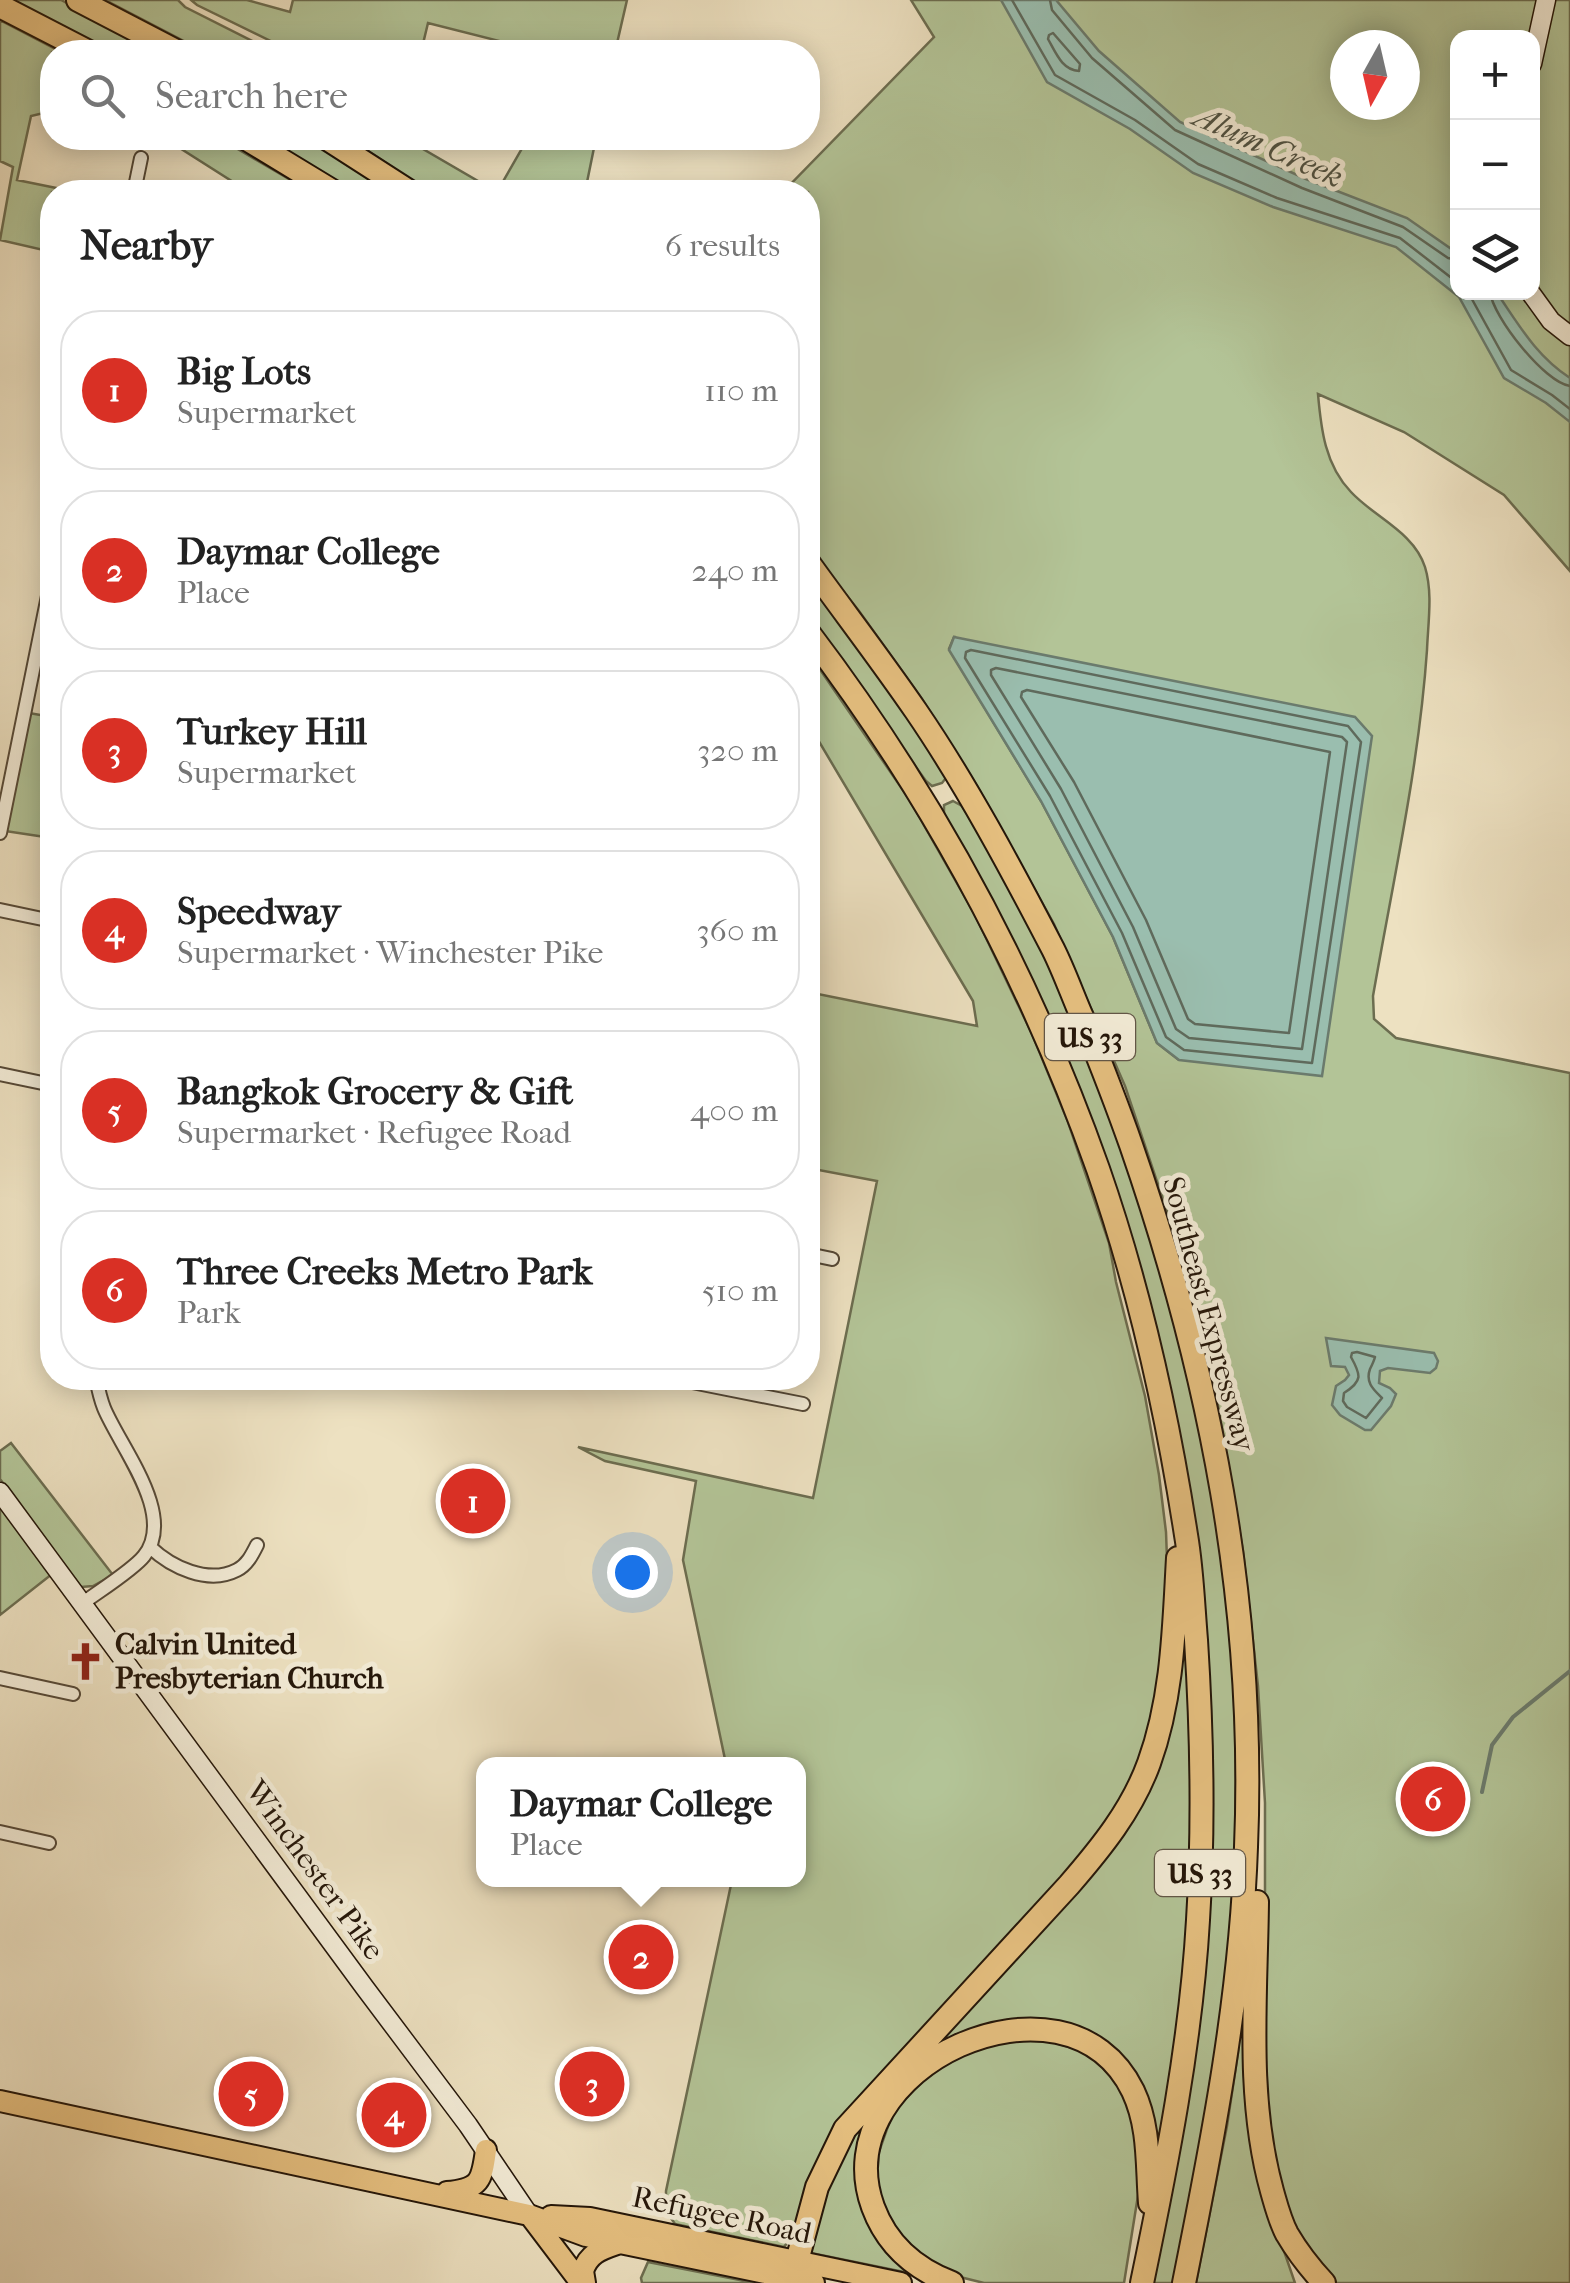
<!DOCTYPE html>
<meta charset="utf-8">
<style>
:root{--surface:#fff;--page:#f6f6f6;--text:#222;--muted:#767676;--line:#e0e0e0;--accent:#d93025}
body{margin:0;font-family:"IM FELL French Canon",serif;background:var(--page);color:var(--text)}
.controls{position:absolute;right:30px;top:30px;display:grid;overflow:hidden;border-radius:20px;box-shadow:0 5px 25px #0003}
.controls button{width:90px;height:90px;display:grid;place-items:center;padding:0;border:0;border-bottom:2px solid var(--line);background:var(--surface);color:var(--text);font:50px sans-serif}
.compass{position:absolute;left:1330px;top:30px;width:90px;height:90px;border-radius:50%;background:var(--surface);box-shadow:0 5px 25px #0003;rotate:188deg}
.you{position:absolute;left:632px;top:1572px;width:35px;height:35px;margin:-25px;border:8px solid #fff;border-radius:50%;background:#1a73e8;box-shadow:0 0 0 15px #1a73e833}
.badge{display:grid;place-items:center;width:65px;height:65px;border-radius:50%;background:var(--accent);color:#fff;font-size:32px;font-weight:700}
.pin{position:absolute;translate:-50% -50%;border:5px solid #fff;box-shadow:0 2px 10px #0006}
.popup{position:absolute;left:476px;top:1757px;width:330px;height:130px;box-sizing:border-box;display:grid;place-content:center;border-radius:20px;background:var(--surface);filter:drop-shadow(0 2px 8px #0005);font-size:32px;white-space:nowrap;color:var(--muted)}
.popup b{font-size:38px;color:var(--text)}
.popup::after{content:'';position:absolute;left:50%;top:100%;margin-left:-20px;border:20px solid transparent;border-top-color:var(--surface)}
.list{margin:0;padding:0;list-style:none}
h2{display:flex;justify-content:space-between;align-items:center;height:130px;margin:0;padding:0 40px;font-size:42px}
h2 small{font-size:32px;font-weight:400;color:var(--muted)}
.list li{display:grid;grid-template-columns:65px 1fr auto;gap:30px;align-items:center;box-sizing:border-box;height:160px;margin:0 20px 20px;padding:0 20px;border:2px solid var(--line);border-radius:40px}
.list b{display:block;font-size:38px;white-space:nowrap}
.list p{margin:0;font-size:32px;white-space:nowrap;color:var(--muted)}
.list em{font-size:32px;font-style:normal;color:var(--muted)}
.icon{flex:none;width:55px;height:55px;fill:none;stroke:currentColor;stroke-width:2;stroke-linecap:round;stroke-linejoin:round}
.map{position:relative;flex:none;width:1570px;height:2283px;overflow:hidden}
.search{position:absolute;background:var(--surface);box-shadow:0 5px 25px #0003;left:40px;top:40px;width:780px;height:110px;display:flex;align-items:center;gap:25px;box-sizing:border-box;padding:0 35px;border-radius:40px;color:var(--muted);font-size:38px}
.panel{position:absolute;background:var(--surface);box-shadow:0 5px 25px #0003;left:40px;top:180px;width:780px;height:1210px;border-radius:40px}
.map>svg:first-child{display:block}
</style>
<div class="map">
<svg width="1570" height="2283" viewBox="0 0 1570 2283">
<rect width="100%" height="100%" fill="#ede1c1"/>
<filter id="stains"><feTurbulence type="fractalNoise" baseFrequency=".002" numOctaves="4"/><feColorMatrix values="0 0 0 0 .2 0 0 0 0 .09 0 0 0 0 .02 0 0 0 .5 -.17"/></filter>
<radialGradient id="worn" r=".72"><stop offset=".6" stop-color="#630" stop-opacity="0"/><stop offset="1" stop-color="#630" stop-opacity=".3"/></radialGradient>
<path fill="#b3c497" stroke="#6c6d50" stroke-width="2.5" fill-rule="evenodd" d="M4,0H61L161,52H104Z
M105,0H178L185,7L274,52H205Z
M191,0H247L290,12L293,0H627L615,52H543L428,23L421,52H286L285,48L197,5Z
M911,0H1540L1532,37L1458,38V292H1532L1533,90L1553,0H1570V571L1504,495L1404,432L1318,394C1321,429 1325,465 1351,492C1374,517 1414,532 1425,567C1433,593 1428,623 1427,650C1419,766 1393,881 1373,996L1374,1019L1396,1038L1570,1073V2283H1333L1288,2219L1275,2167L1265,2089V1803L1258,1686L1243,1551L1216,1394L1181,1253L1125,1086L1054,924L977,786L922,699L859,611L808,547V192H783L934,37ZM1345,45H1405V105H1345ZM954,637H955L1179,1060L1157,1043L1113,937L1041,801L949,649Z
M0,20L61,52H52V111L31,116L17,180L76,192H52V252L0,240L13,167L0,161Z
M164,138H219L311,192H249Z
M257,138H310L394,192H347Z
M349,138H404L497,192L528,138H596L585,192H429Z
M808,574L899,699L946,778L942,783L932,786L926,781L808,618Z
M808,652L909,799L975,915L1032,1034L1068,1122L1109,1243L1116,1282L1145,1396L1159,1475L1166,1532L1168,1586L1159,1697L1137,1775L1096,1843L860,2102L798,2228L784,2247L675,2224L666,2211V2191L732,1880H798V1764H726L683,1560L696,1481L605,1461L578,1447L813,1498L877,1181L808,1168V992L977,1026L973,1001L808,723Z
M29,713L52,717V838L5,831Z
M953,801L962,806L1001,868L1047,955L1095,1069L1157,1247L1207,1460L1223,1561L1234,1684L1236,1757L1235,1874L1220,2056L1177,2283H1150L1210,1764L1142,1288L944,819V805Z
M11,1443L113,1575L93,1586L81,1587L0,1479V1451Z
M0,1504L52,1574L0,1615Z
M1184,1638C1195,1744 1194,1854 1185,1960C1179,2024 1168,2087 1158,2150L1130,2075L1045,2024L918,2065L1110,1845Z
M1247,1957L1266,2199L1295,2283H1196L1227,2126L1238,2053Z
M1017,2038H1039L1079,2050L1093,2057L1126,2094L1139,2129L1140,2183L1124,2283H984L940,2272L921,2261L883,2212L874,2166L893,2112L929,2075L961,2055Z
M871,2112L861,2159L906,2267L904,2272L806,2252C818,2201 839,2153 871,2112Z
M648,2262L755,2283H642L641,2278Z"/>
<path fill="#9abeaf" stroke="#6b7b6d" stroke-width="2.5" d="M1001,0H1056L1099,51L1180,122L1306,179L1407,218L1457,253L1458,292L1497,293C1519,325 1536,356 1570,378V422L1546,403L1504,378L1459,297L1396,247L1273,207L1193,173L1130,129L1047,82Z
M954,637L1355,717L1372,736L1322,1076L1179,1060L1157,1043L1113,937L1041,801L949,650Z
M1326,1338L1434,1353L1438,1361L1436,1368L1430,1373L1388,1368L1380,1371L1379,1383L1390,1388L1396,1394L1391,1406L1371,1430H1365L1340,1415L1332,1405L1336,1386L1345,1380L1349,1375L1345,1367L1331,1366Z"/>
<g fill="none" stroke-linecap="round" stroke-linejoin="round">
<path stroke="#5f6a5c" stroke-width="2.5" d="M1012,0L1055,75L1135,120L1198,164L1277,198L1400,238L1458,283
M1050,0L1052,10L1092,58L1175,130L1302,188L1403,227L1448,258L1458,260
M1053,33L1080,64L1079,71C1062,70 1056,53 1048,39L1049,35Z
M1468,292L1511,370L1552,395L1570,409
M1490,292C1493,317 1545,383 1570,386
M971,650L1348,726L1361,742L1312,1063L1184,1050L1166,1037L1122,933L1050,796L965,658L966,652Z
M996,668L1342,737L1347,742L1302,1049L1189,1038L1176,1029L1133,927L1061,789L991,675V670Z
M1027,690L1330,752L1289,1033L1195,1024L1188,1019L1146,920L1074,782L1021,697L1022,692Z
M1357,1352L1375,1357C1374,1361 1372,1365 1370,1369C1365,1383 1374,1390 1382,1398L1366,1418L1347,1407L1343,1401L1344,1393C1363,1381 1361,1375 1351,1357L1352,1353Z"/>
<path stroke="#6b7b6d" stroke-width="4" d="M1482,1792L1492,1745L1513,1717L1570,1671"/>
<defs>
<path id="street" d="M134,192L141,158
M0,833L52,576
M0,910L52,921
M0,1074L52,1085
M808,1254L832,1259
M672,1378L803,1404
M150,1547C171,1567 208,1585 237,1570C247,1565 252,1555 257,1545
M83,1603C99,1591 133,1570 144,1556C177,1515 120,1447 104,1408C100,1398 98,1388 96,1378
M0,1678L73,1694
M0,1832L49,1843"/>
<path id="secondary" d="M1532,64L1546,0
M1530,292L1551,321L1570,336
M0,1492L365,1988L468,2125L529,2215"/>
<path id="primary" d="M0,2101L529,2215L586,2236L814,2283
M447,2192C480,2189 482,2181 486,2150
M551,2216L590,2218L901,2283
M531,2217L581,2283
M585,2283L583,2271C589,2252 603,2249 620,2243"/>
<path id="highway" d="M78,0L178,52
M0,6L89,52
M245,138L334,192
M326,138L410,192
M808,562C844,612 881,660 916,711C966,784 1012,870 1053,949C1064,971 1072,994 1082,1017C1099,1059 1116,1102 1131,1145C1210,1373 1256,1606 1246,1847C1241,1995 1213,2139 1184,2283
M808,632C932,795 1030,977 1098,1169C1139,1287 1167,1412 1186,1535C1192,1570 1193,1605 1196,1640C1202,1733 1204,1826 1198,1920C1191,2042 1167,2163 1142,2283
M1257,1902C1256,1997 1246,2098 1272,2191C1276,2205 1280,2221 1287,2234C1297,2251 1310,2268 1324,2283
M797,2261L817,2187L845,2129L1069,1885C1101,1848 1132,1810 1149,1763C1173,1697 1174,1627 1178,1558
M952,2283C915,2269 887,2245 873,2207C822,2067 1067,1955 1133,2091C1150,2127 1147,2165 1150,2203"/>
</defs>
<use href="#street" stroke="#564937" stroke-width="16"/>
<use href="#secondary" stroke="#241609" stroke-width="21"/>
<use href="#primary" stroke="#241609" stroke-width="24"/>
<use href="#highway" stroke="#241609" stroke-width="26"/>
<use href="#street" stroke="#f3ecd7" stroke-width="12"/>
<use href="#secondary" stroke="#f3ecd7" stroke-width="18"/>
<use href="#primary" stroke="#e6c080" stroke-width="20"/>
<use href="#highway" stroke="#e6c080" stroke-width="22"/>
</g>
<defs>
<symbol id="church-bare" viewBox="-9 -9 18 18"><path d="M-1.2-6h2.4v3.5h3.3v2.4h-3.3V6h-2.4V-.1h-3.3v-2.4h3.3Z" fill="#8f2418" stroke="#f3ecd7" stroke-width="2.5" paint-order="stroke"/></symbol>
</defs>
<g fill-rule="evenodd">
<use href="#church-bare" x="58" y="1634" width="55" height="55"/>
</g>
<g text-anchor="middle" stroke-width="10" stroke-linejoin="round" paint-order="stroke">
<g fill="#f3ecd7" stroke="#625647" stroke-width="2.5">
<rect x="1045" y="1014" width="90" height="46" rx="8"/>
<rect x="1155" y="1850" width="90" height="46" rx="8"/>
</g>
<g font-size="28" font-weight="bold" fill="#241609">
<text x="1090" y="1047">US 33</text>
<text x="1200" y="1883">US 33</text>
</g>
<g font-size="30" fill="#241609" stroke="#f3ecd7">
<text transform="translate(1209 1314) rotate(75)" y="10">Southeast Expressway</text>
<text transform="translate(315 1870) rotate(54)" y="10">Winchester Pike</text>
<text transform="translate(722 2215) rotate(12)" y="10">Refugee Road</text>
</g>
<g font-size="30" font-weight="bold" fill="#241609" stroke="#f3ecd7" text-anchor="start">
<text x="115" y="1654">Calvin United<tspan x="115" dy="34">Presbyterian Church</tspan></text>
</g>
<g font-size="32" font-style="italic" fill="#4d5143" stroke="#f3ecd7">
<text transform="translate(1269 146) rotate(24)" y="11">Alum Creek</text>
</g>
</g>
<rect width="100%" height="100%" filter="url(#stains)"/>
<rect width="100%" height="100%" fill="url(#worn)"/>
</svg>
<div class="controls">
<button>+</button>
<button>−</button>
<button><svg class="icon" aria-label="layers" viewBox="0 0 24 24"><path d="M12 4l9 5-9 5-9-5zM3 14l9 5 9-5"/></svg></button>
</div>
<svg class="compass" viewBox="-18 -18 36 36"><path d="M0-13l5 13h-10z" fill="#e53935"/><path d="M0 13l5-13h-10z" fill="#767676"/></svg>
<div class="you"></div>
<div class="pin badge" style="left:473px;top:1501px">1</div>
<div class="pin badge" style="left:641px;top:1957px">2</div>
<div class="popup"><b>Daymar College</b>Place</div>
<div class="pin badge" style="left:592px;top:2084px">3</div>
<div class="pin badge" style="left:394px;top:2115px">4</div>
<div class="pin badge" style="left:251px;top:2094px">5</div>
<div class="pin badge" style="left:1433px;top:1799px">6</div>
<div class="search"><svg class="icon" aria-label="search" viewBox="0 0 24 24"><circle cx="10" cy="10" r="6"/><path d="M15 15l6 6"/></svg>Search here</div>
<section class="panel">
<h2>Nearby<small>6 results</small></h2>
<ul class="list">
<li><span class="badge">1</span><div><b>Big Lots</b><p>Supermarket</p></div><em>110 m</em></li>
<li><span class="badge">2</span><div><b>Daymar College</b><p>Place</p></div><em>240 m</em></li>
<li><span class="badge">3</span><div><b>Turkey Hill</b><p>Supermarket</p></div><em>320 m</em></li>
<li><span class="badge">4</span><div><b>Speedway</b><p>Supermarket · Winchester Pike</p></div><em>360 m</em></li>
<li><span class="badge">5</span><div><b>Bangkok Grocery &amp; Gift</b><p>Supermarket · Refugee Road</p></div><em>400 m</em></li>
<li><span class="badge">6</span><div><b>Three Creeks Metro Park</b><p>Park</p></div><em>510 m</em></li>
</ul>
</section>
</div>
